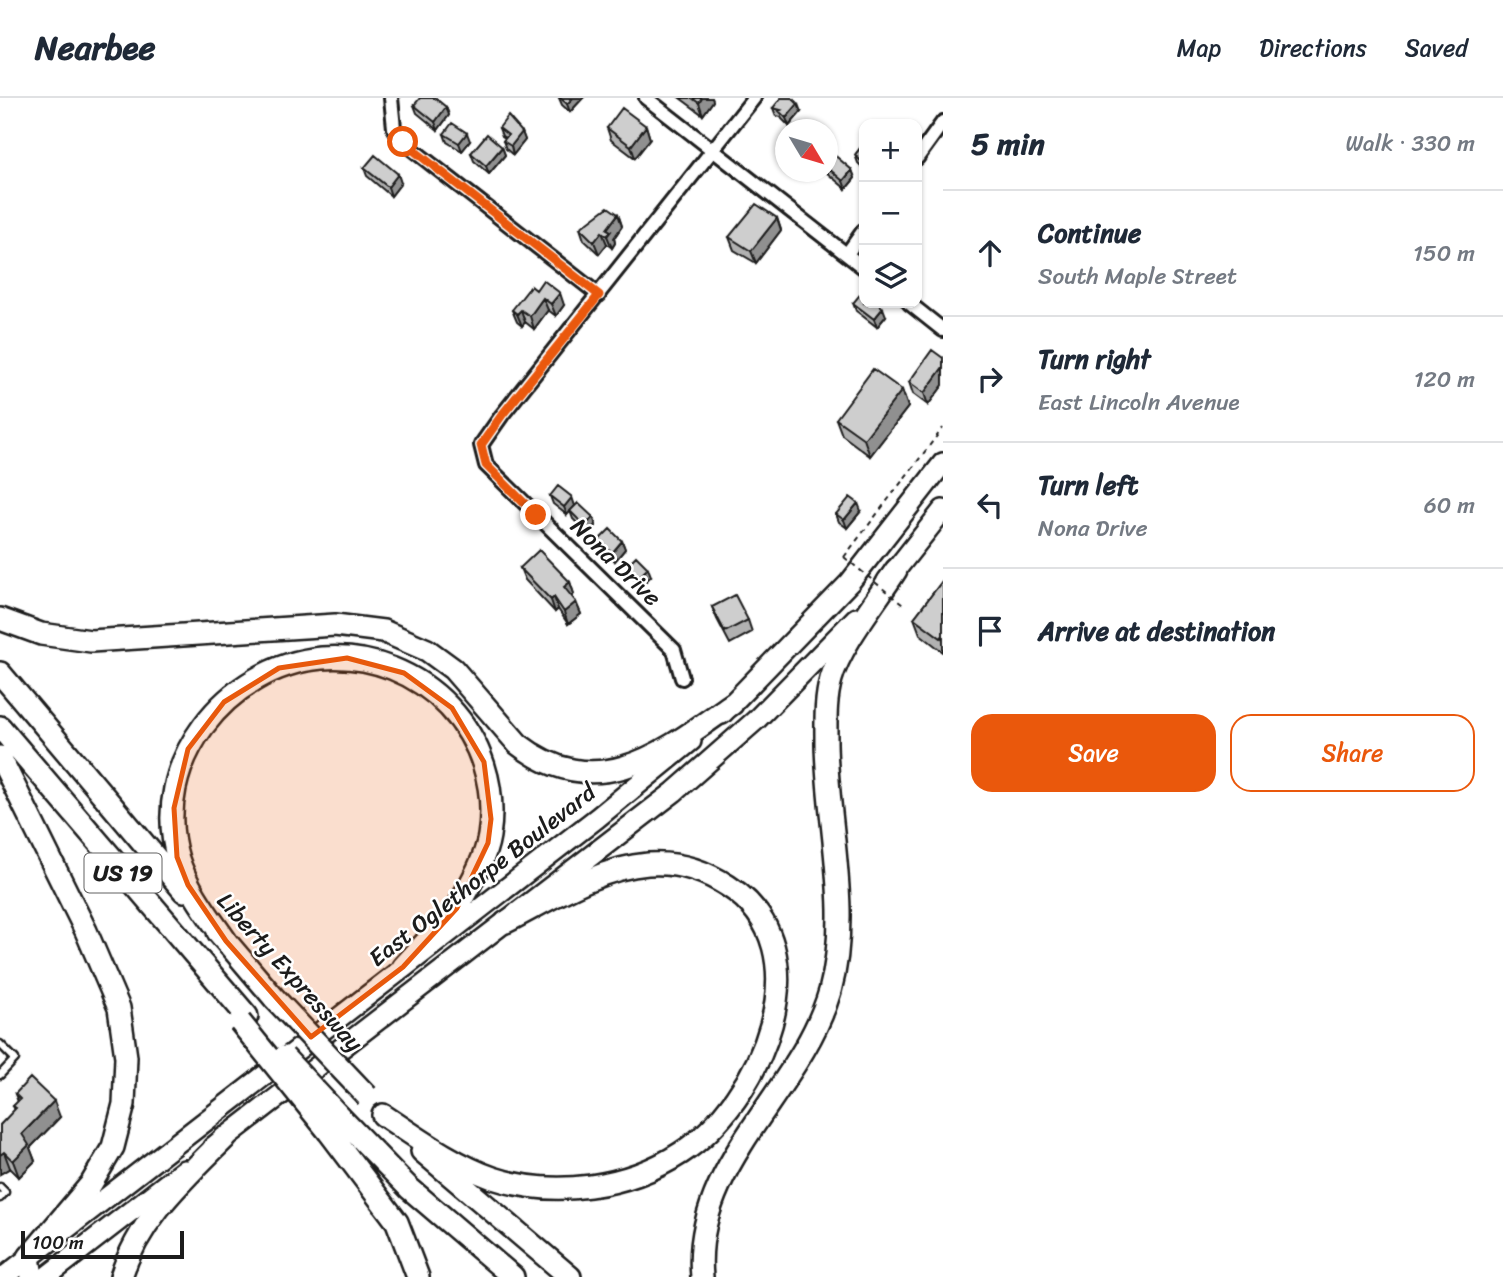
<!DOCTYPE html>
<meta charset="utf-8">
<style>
:root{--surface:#fff;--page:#f2f2f3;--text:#1f2937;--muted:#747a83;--line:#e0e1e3;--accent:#ea580c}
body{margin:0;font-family:Sriracha,sans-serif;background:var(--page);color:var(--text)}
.controls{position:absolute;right:21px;top:21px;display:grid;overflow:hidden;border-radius:14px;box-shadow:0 2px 5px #0004}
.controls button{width:63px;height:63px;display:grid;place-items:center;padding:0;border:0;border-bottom:2px solid var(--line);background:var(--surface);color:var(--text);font:35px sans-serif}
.compass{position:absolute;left:775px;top:21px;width:63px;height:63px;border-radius:50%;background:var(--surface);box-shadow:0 2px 5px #0004;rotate:128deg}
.scale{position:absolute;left:21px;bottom:18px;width:163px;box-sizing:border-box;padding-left:7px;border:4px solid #1c1c1c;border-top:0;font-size:19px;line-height:24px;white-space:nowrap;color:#1c1c1c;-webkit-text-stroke:5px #fff;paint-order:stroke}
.stop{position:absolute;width:21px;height:21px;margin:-16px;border:5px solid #ea580c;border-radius:50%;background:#fff}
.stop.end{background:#ea580c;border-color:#fff;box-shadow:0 2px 7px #0008}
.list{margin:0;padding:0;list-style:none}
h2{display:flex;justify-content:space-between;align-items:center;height:91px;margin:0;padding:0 28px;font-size:30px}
h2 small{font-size:23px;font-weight:400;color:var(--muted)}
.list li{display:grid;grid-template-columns:46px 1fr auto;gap:21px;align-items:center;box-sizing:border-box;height:126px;padding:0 28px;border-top:2px solid var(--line)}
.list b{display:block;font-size:26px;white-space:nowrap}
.list p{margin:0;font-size:23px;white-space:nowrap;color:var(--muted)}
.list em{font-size:23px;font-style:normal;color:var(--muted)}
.actions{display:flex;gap:14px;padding:21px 28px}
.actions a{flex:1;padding:16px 0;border:2px solid var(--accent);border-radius:21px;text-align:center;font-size:24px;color:var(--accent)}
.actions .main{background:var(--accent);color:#fff}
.icon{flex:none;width:38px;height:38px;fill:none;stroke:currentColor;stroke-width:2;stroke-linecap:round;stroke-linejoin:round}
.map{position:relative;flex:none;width:943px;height:1179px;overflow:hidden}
header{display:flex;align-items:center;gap:42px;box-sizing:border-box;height:98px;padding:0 35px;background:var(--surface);border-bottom:2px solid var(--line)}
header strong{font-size:33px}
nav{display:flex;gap:38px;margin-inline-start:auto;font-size:24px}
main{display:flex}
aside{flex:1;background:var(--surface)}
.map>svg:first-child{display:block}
</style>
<header>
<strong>Nearbee</strong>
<nav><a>Map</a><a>Directions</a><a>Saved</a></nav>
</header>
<main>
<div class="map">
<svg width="943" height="1179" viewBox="0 0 943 1179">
<rect width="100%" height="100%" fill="#fff"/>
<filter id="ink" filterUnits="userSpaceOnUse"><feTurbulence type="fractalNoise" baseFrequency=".0143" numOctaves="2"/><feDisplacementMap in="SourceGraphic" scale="14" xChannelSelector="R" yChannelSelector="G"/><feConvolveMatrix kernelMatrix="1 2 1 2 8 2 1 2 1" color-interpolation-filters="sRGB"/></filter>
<g filter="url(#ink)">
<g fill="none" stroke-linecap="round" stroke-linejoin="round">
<defs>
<path id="lane" d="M0,946L15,961L0,977
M0,1089L5,1094L0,1100"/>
<path id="street" d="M391,0L394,30L403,44L599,197
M646,0L864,170
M917,60L943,24
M847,156L864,132
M909,205L943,232
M682,580L674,552L486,367L481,347L502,317L754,0"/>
<path id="primary" d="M887,483L943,412
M722,616L850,484L943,365
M213,1049L674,694L756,622L856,520
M4,1179L597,720L691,643
M46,1179L184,1072"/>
<path id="highway" d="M0,521L41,536L91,543L335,527L383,533L427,552L453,571L518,646C598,708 664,654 732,606
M0,575L184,793
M0,629L247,918
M0,659L86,833L119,910L126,959L124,1006L113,1049L91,1086L29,1159L32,1179
M218,834L275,901
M226,843C208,817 188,792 178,761C149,666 227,568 322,560C422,552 505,639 489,738C485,763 469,788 457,810L403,869
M383,1017C418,1040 453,1066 493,1080C554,1100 627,1090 681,1055C760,1005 827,851 728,788C704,772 676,764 648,766C598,770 549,802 506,824
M340,1019L409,1090L513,1179
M329,1034L397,1124L418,1179
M422,1053L570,1179
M121,1179C139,1121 183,1082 225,1040
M702,1179C691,1067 801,994 830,893C852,813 827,726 826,645C826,624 825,602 831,581C841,546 876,504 896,472"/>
</defs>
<use href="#lane" stroke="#1c1c1c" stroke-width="11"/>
<use href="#street" stroke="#1c1c1c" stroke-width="18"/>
<use href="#primary" stroke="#1c1c1c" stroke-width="24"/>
<use href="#highway" stroke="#1c1c1c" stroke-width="26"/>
<path stroke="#1c1c1c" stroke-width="2" stroke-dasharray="5 5" stroke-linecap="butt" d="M844,459L943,330"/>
<use href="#lane" stroke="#fff" stroke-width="6"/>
<use href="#street" stroke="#fff" stroke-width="12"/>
<use href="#primary" stroke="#fff" stroke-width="19"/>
<use href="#highway" stroke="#fff" stroke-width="21"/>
<defs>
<path id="highway-bridge" d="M275,901L367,998
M240,924L329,1034
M284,959L340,1019"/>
</defs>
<use href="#highway-bridge" stroke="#1c1c1c" stroke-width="26" stroke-linecap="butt"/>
<path stroke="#1c1c1c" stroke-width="2" stroke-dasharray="5 5" stroke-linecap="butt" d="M844,459L903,507"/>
<use href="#highway-bridge" stroke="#fff" stroke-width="21"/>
</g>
<path fill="#b1b1b1" stroke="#1c1c1c" stroke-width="2" d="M559,0H583L570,14L562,7Z
M680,0H712L713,3L703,17Z
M414,7L446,9L449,17L438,32L417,15Z
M773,10L801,14L789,28L782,21L781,19L776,18Z
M646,28L650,41L635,60L611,42L607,30Z
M499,30L522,34L525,42L513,57L506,51L503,43L505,40L502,38Z
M444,36L470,43L462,53L447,44Z
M864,45V71L858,65L855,57Z
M502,49L505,57L489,76L474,63L471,55Z
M828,61L852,72L855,80L846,91L826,74H828Z
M364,70L401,85L391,98L367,78Z
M618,116L622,128L614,140L615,145L612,150L607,146L599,156L584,142L580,130Z
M777,120L781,132L756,165L734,152L729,139Z
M536,192L564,207L556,218L548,212L534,231L525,224L522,228L517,224L512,212Z
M853,205L886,218L877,229L856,213Z
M943,260V287L928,307L913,296L909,284Z
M902,292L908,309L870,358L842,337L836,321Z
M550,398L575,408L593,419L596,427L588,436L573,421L570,413L567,417L553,406Z
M861,413L847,430L839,424L836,416Z
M599,442L622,443L625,451L615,463L602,451Z
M627,467L651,478L642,487L630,476Z
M520,470L570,484L574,496L572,498L581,516L568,526L558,511L555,514L525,482Z
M943,482V554L920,536L914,520Z
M712,509L748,522L752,534L730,546L717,521Z
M15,996L60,1019L30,1050L35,1063L19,1079L10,1070L0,1076V1027L15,1012L13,1008L18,1004Z"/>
<path fill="#909090" stroke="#1c1c1c" stroke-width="2" d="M573,0H583L570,14L567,6Z
M702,0H712L713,3L703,17L699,5Z
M798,6L801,14L789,28L786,20Z
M446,9L449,17L438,32L435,24Z
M646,28L650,41L635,60L631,48Z
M522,34L525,42L513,57L511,48Z
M467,35L470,43L462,53L459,45Z
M502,49L505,57L489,76L486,68Z
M852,72L855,80L846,91L843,83Z
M398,76L401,85L391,98L388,89Z
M618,116L622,128L614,140L615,145L612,150L607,138V131Z
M777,120L781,132L756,165L751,153Z
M602,134L607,146L599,156L594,144Z
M560,195L564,207L556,218L551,206Z
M543,200L548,212L534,231L530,218Z
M883,210L886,218L877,229L874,221Z
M521,212L525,224L522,228L517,216Z
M943,269V287L928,307L924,295Z
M902,292L908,309L870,358L864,341Z
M572,399L575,408L567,417L564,409Z
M858,405L861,413L847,430L844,422Z
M593,419L596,427L588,436L585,428Z
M622,443L625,451L615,463L612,455Z
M648,470L651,478L642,487L639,479Z
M570,484L574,496L569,501L564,489Z
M554,499L558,511L555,514L551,502Z
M576,504L581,516L568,526L564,514Z
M54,1003L60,1019L30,1050L35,1063L19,1079L13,1063L22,1036Z
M4,1054L10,1070L0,1076V1057Z"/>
<path fill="#cecece" stroke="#1c1c1c" stroke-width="2" d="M420,0H435L446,9L435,24L414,7Z
M560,0H573L567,6Z
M692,0H702L699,5Z
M781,0H792L798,6L786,20L779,13L781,12L773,10Z
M622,10L646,28L631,48L607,30Z
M508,18L522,34L511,48L503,43L508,37L499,30Z
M452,25L467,35L459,45L444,36Z
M487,36L502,49L486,68L471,55Z
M864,45V66L855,57Z
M832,55L852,72L843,83L828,70V61Z
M375,57L398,76L388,89L364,70Z
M756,106L777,120L751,153L729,139Z
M608,109L618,116L607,131L611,133L607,138L602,134L594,144L580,130Z
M543,182L560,195L551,206L543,200L530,218L521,212L517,216L512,212L531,188L536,192Z
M863,193L864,195V205H877L883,210L874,221L853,205Z
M932,252L943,260V269L924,295L909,284Z
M873,271L902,292L864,341L836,321Z
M558,388L572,399L564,409L550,398Z
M850,399L858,405L844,422L836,416Z
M578,405L593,419L585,428L570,413Z
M610,431L622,443L612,455L599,442Z
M539,452L570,484L564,489L576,504L564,514L554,499L551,502L520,470Z
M636,458L648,470L639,479L627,467Z
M943,482V537L941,540L914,520Z
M735,497L748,522L725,534L712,509Z
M30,980L54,1003L22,1036L29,1047L13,1063L4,1054L0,1057V1027L16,1010L13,1008L20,1001L15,996Z"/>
</g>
<g fill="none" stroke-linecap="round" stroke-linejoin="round" filter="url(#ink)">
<path stroke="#ea580c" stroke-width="9" d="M403,44L599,197L502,317L481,347L486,367L536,417"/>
</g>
<path fill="#e8590c" fill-opacity="0.2" stroke="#e8590c" stroke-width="5" stroke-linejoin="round" d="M347,560L404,575L452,610L484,664L491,721L488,745L457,810L403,869L311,939L226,843L188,787L177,759L174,710L188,651L224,604L279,570Z"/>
<g text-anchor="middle" stroke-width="5" stroke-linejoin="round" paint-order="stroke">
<rect fill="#fff" stroke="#606060" stroke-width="2" x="84.5" y="755.5" width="77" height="39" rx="5"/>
<g font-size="23" font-weight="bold" fill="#1c1c1c">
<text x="123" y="783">US 19</text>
</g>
<g font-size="24" fill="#1c1c1c" stroke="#fff">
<text transform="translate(616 464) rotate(44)" y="8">Nona Drive</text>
<text transform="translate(482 777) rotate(-38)" y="8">East Oglethorpe Boulevard</text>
<text transform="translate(290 874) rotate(48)" y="8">Liberty Expressway</text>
</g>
</g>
</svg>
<div class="controls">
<button>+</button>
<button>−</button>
<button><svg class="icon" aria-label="layers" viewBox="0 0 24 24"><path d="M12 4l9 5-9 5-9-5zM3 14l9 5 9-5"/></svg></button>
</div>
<svg class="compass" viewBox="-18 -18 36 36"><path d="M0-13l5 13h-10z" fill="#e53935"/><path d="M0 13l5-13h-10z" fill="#747a83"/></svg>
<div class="scale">100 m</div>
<div class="stop" style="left:403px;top:44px"></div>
<div class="stop end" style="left:536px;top:417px"></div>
</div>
<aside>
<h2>5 min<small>Walk · 330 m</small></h2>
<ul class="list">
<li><svg class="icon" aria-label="ahead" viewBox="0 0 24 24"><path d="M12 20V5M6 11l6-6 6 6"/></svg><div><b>Continue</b><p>South Maple Street</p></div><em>150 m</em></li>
<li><svg class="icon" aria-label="right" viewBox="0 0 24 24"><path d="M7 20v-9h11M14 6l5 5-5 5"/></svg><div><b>Turn right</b><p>East Lincoln Avenue</p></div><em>120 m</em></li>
<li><svg class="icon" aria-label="left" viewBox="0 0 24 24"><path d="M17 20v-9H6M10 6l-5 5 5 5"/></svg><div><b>Turn left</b><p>Nona Drive</p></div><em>60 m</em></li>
<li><svg class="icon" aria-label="arrive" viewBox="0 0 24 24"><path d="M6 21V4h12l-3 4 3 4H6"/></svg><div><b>Arrive at destination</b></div></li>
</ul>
<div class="actions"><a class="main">Save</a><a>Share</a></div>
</aside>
</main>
